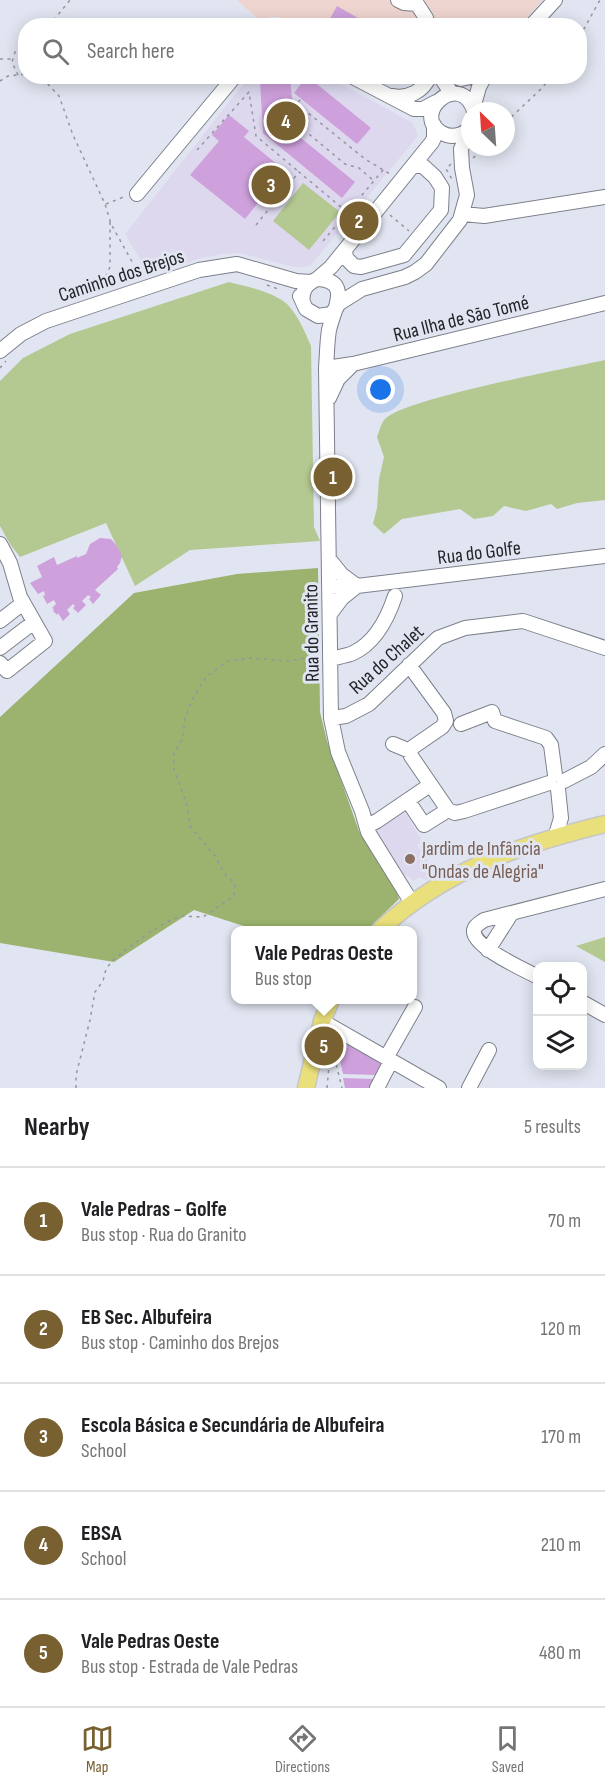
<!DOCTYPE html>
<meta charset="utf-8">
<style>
:root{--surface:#fff;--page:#f2f2f2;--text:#202124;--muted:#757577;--line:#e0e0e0;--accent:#786031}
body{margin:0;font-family:"Sofia Sans Condensed",sans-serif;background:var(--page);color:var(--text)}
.controls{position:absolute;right:18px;bottom:18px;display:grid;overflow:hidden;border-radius:12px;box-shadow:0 3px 15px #0003}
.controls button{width:54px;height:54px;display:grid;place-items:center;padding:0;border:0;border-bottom:2px solid var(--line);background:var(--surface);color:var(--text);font:30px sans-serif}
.compass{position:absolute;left:461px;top:102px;width:54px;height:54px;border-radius:50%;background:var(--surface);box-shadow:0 3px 15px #0003;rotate:335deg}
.you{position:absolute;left:381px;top:390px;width:21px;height:21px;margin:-15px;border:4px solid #fff;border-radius:50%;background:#1a73e8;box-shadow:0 0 0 9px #1a73e833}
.badge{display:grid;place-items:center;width:39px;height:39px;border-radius:50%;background:var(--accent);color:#fff;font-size:20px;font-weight:700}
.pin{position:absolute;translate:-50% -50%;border:3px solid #fff;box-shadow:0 2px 6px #0006}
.popup{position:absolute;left:231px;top:926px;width:186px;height:78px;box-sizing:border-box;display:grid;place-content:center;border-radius:12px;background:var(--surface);filter:drop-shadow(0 2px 4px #0005);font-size:20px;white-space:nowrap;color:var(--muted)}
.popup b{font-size:22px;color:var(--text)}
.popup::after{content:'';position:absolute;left:50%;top:100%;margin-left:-12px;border:12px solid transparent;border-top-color:var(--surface)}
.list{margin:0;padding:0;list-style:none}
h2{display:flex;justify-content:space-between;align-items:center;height:78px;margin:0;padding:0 24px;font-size:26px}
h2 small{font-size:20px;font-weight:400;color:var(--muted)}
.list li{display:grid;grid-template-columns:39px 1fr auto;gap:18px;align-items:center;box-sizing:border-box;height:108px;padding:0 24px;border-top:2px solid var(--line)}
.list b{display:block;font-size:22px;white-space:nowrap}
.list p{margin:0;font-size:20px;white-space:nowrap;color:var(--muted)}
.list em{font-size:20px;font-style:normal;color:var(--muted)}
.icon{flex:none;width:33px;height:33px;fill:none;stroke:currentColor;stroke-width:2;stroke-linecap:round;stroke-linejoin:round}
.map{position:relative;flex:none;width:605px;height:1088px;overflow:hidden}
.search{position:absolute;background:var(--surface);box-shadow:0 3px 15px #0003;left:18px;right:18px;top:18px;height:66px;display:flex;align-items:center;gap:15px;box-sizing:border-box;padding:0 21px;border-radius:24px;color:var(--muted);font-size:22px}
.sheet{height:618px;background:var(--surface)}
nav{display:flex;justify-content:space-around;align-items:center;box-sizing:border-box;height:84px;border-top:2px solid var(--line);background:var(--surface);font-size:16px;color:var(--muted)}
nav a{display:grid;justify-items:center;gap:3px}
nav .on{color:var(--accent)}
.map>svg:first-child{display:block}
</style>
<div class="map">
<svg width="605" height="1088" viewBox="0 0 605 1088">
<rect width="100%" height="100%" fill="#e1e5f1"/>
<path fill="#efd5cf" d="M237,0H543L518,26L298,25L279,17H268L260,21Z"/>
<path fill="#ddd8ee" d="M249,77H328L413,123L418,136L311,265L306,267H294L240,253L223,254L205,257L149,275L125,234Z
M404,811L422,841L417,845L437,874L427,880L420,877L413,881L410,877L404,875L373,831Z"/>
<path fill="#b4c891" d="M303,183L340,212L309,250L273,221Z
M229,282C247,287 272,291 287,304C298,315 305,332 311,346L314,527L320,541L190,550L135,586L106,523L20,557L10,544L0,526V381L23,358L70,334Z
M605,360V500L577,503L557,509L551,504L526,511L504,506L493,516L474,519L460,509L402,519L384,534L373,524L377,508L379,479L384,457L377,437C379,432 381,424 384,420C401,399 570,368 605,360Z
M605,937V962L576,946Z"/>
<path fill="#9bb36e" d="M318,568L320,712L327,741L359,831L393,881L399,899L367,930H256L194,910L114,962L0,943V717L134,593L237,574Z"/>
<path fill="#cea0dc" d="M337,6L372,26H326Z
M307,76L371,128L357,144L294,93Z
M290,78L293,107H289L285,113L291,116L292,120L289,125H285L355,182L342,198L263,133L260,81Z
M229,115L249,131L244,137L284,170L280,175L286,180L272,198L266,193L245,219L190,175L219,141L212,135Z
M100,538L111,539L117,546L122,556L120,563L117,567L118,569L95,590L101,595L93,604L89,599L91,597L88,595L82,601L86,605L78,613L73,608L75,606L73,604L67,610L70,614L63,621L58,613L57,615L53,611L54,609L52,608L56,604L54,600L47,604L43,596L45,595L44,591L38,594L30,583L42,577L37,566L54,557L57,565L77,556V558L86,554L90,544Z
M335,1037L383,1062L376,1075L343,1074Z
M343,1078L374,1079L372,1088H345Z"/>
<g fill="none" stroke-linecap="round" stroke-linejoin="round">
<defs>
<path id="minor" d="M398,0L404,3L417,4
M417,4L426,18L428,26
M531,26L555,0
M351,76L414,109H423L436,102
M440,76L452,94
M453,76L461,79L476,76
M392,96C409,99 423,91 430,76
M473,108L479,87L485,76
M468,130C460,136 451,138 442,133C409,114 461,69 474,111
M137,194L235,76
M463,214L484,216L605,197
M345,250L346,258L354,266L361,267L404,255L441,210L442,188L435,177L423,166H414
M317,279L331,267L432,142L434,138V125
M300,296L306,309L318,316L331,314L337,307
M303,303C301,291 306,284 317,279C353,280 333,311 329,330C327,342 327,355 326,368L331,718L338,752L362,811L368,832L412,903
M338,304L362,289L405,277L415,272L426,264L460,220L467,195L462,168L461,149L470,128
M0,351L21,334L46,321L199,270L237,264L296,281L311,282
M326,368L353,364L605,303
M329,398L338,379L353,364
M0,544L10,563L20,597L45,641L7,671L0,663
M329,559L342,575L357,586L342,598L330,614
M329,587L357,586L605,556
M0,621L23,603
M0,648L34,622
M330,659C338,657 346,656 353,653C375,643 388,617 395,596
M409,665L444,713L446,721L442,727L413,747L410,751L411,756L448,810L455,813L464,811L549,783
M331,718L346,716L369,704L438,638L465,628L523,621L605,648
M461,724L492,712L495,721L546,738L551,745L555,775
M393,744L410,751
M564,781L591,767L605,754
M408,801L424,825L448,810
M367,826L377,821L430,785
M555,838L561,818L558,789
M488,950L511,914
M538,977C525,970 471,946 474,930C475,925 480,923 484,920L605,889
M582,1002L605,1015
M322,1021L439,1088
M386,1058L415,1007
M377,1088L391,1061
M469,1088L489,1050"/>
<path id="major" d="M380,930C445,869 520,845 605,824
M306,1088L322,1021L331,1000"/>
</defs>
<use href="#minor" stroke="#7c808b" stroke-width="16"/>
<use href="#major" stroke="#c6c6c7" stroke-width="19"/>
<path stroke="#93969f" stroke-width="1.5" stroke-dasharray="3 4.5" stroke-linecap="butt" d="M49,26L70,0
M580,36L600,0
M0,59H12
M18,75L12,62L15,52L26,46
M35,76L45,81L59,96L73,135L105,204L111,224L140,276
M0,81L8,76L26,74
M297,104L365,159L390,174
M288,113L301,99
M292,120L345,164L359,168L374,181
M506,122L541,89L552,76
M197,150L249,92L256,136L299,172
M473,158L486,147
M451,164L446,169L452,179
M106,204L126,196
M390,215L409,231
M256,225L299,172L347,212
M323,241L384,169
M267,285L278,289
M99,290L110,267V222
M0,368L6,361
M76,1088V1075L90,1020L95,992L103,981L106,969L114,959L147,934L165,923L180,916L203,917L234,896L235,884L224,873L215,856L191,828L186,802L174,769V753L183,738L185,718L193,698L206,677L228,661L251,658L289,661L310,657L319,652
M327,1088L331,1043L342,1088"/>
<use href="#minor" stroke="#fff" stroke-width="14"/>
<use href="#major" stroke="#eae07b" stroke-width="16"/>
</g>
<circle fill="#8d6e63" stroke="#e1e5f1" stroke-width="2" cx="410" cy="859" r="6"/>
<g text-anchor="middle" stroke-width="6" stroke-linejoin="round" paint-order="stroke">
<g font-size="20" fill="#232529" stroke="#e1e5f1">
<text transform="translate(121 275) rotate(-18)" y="7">Caminho dos Brejos</text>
<text transform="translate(461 318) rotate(-14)" y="7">Rua Ilha de São Tomé</text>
<text transform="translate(479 552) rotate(-7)" y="7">Rua do Golfe</text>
<text transform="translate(311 633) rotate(-91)" y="7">Rua do Granito</text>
<text transform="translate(386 659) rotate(-42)" y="7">Rua do Chalet</text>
</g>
<g font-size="20" fill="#785e54" stroke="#e1e5f1" text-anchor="start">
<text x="422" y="855">Jardim de Infância<tspan x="422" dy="23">"Ondas de Alegria"</tspan></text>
</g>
</g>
</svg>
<div class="controls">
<button><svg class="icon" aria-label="locate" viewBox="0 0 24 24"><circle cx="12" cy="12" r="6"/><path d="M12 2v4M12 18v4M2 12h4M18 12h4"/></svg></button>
<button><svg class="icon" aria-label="layers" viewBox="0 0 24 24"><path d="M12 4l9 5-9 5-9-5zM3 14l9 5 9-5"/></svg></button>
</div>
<svg class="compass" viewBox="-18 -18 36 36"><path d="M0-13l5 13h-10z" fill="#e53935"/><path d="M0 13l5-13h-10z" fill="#757577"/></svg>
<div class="you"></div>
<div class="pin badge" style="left:333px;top:477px">1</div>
<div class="pin badge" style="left:359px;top:221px">2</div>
<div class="pin badge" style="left:271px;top:185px">3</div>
<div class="pin badge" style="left:286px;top:121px">4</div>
<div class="pin badge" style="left:324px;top:1046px">5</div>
<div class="popup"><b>Vale Pedras Oeste</b>Bus stop</div>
<div class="search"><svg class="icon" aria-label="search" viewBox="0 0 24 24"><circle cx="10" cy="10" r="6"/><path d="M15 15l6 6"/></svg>Search here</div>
</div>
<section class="sheet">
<h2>Nearby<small>5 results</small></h2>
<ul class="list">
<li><span class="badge">1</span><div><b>Vale Pedras - Golfe</b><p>Bus stop · Rua do Granito</p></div><em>70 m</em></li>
<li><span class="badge">2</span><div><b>EB Sec. Albufeira</b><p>Bus stop · Caminho dos Brejos</p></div><em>120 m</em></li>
<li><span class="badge">3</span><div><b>Escola Básica e Secundária de Albufeira</b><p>School</p></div><em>170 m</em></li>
<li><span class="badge">4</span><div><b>EBSA</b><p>School</p></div><em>210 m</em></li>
<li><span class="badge">5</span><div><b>Vale Pedras Oeste</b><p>Bus stop · Estrada de Vale Pedras</p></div><em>480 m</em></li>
</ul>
</section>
<nav>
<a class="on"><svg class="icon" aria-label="map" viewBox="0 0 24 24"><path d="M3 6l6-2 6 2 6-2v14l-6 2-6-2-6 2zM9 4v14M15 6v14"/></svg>Map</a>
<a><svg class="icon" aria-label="directions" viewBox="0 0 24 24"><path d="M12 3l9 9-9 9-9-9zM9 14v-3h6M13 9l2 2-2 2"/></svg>Directions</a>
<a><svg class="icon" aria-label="saved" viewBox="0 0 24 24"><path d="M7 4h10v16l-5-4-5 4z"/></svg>Saved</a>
</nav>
